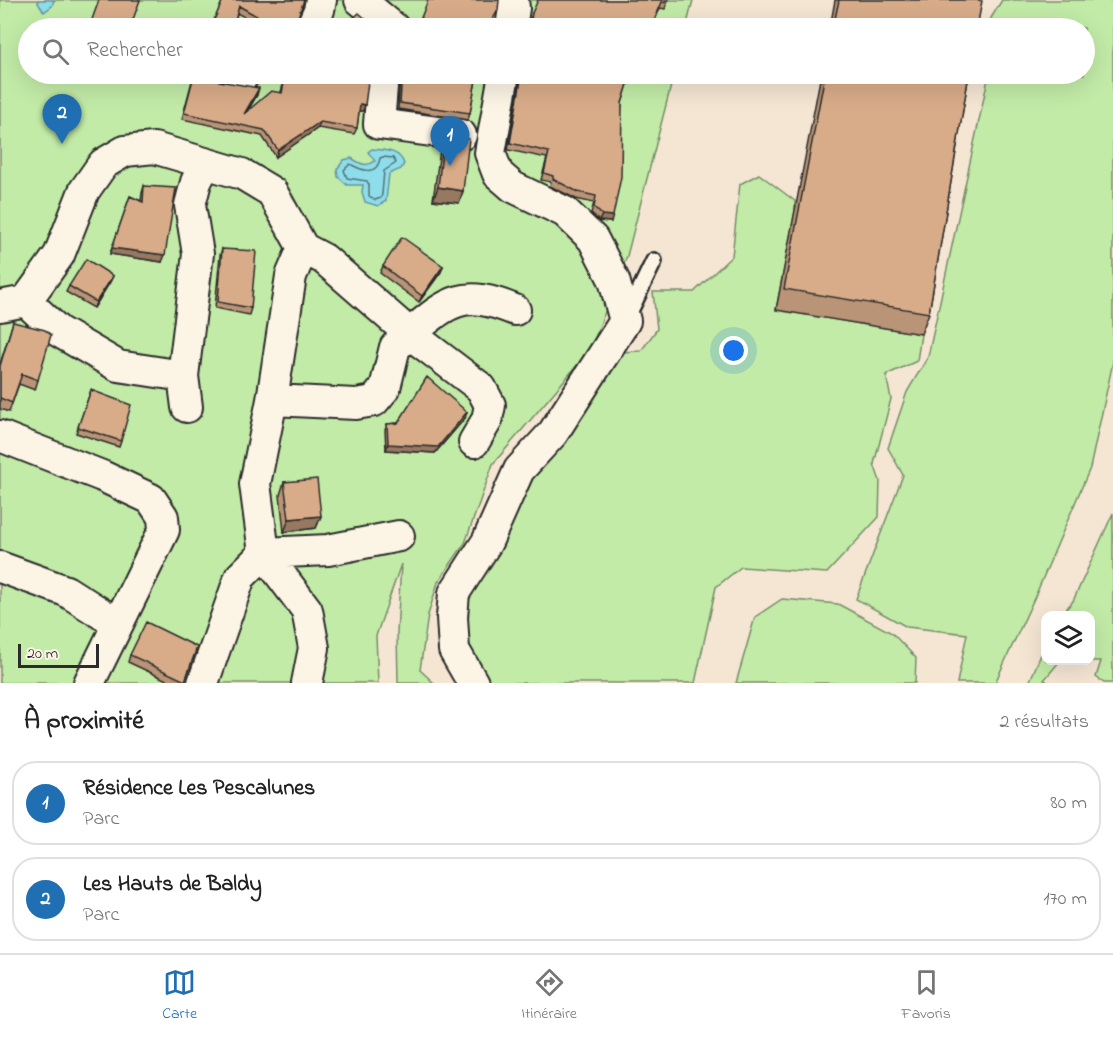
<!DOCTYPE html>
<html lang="fr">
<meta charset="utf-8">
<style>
:root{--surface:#fff;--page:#f2f2f2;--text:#222;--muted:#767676;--line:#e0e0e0;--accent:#1f6fb2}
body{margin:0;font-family:"Indie Flower",sans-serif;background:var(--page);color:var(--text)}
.controls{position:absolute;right:18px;bottom:18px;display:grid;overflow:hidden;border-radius:12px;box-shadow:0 6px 24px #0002}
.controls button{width:54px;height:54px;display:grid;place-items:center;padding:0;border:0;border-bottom:2px solid var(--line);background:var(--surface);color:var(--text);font:30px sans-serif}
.scale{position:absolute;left:18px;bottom:15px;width:81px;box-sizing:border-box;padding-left:6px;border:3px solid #2b2b2b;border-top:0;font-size:16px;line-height:21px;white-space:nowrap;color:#2b2b2b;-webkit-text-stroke:4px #fcf5e5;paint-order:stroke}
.you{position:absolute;left:734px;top:351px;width:21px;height:21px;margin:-15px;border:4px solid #fff;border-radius:50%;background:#1a73e8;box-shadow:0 0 0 9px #1a73e833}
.badge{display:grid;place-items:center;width:39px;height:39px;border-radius:50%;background:var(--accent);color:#fff;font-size:20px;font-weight:700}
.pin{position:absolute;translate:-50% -50px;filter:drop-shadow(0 2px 3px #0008)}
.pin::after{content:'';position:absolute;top:32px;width:21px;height:18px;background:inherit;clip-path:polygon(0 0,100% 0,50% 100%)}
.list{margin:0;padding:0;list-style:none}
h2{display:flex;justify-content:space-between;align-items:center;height:78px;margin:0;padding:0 24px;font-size:26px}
h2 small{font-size:20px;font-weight:400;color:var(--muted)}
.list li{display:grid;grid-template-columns:39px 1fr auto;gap:18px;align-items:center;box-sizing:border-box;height:84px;margin:0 12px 12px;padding:0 12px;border:2px solid var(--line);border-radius:24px}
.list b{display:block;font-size:22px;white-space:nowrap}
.list p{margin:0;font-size:20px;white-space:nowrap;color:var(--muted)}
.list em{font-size:20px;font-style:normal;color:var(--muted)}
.icon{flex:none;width:33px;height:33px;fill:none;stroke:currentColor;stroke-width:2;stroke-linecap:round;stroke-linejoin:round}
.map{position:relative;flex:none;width:1113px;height:683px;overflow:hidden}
.search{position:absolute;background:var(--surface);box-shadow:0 6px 24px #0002;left:18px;right:18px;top:18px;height:66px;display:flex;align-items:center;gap:15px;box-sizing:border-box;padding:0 21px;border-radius:33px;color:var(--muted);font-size:22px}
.sheet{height:270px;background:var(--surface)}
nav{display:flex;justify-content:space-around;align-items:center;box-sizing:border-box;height:84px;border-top:2px solid var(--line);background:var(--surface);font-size:16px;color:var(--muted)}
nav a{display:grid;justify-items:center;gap:3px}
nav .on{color:var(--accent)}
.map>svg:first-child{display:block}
</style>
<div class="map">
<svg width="1113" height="683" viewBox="0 0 1113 683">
<rect width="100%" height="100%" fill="#f5e6d3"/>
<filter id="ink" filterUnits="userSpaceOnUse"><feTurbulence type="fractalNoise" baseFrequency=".0167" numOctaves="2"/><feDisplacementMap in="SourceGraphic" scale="12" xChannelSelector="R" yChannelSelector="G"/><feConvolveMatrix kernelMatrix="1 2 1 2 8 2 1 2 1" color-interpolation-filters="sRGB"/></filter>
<g filter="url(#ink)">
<path fill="#c2eba7" stroke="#768b69" stroke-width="1.5" d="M0,0H693L686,28H28V74H674L627,256L590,350L493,464L465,543L438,582L428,615L420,670L434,683H398L397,633L401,564L376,636L378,683H0Z
M1002,0H1113V362L1090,468L1037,592L995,683H957L967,634L907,627L856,599L903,475L888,448L907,392L928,357L989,74H1084V28H991V18Z
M759,174L795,201V211L776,310L921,334L917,361L886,375L891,399L874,464L880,481L879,517L827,573L741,567L716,587L695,683H478L463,649L458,594L522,475L618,352L641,351L657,329L653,292H694L732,256L740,184Z
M1113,513V683H1104L1096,677L1101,661H1080L1090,660V616L1061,615L1073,601Z
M782,599L838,604L892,633L916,658L915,683H736L755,617Z
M1045,645L1046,660L1060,661L1044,680L1049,683H1029Z"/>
<path fill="#8eddea" stroke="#66969e" stroke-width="1.5" d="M38,0H54L52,6L44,12L38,3Z
M372,149C384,150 400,150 404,164L401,169L389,174L386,201L378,206L365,202L362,192L363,185H347L338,177L337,169L344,160L351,158C360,163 365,168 375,161L368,152Z"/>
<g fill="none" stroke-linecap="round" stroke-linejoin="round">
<path stroke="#537277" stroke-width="1.5" d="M383,157L393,158L396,163L384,171L382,194L381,198L375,200L369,196V185L367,181L347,178L344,170L350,164C361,170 377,177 380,158Z"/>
<defs>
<path id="service" d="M626,319L654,261"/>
<path id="minor" d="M360,0L394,28
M311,28L319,10L321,0
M511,28L514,8L513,0
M383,74L379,124L461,135
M241,75L245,74
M26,301L59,255L84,191L103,164L125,151L154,148L242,174L272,192L303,248L291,276L272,400L255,484L264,553L307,610L314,648L307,683
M0,306L26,301L58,331L118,366L183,376
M272,400L356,404L374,401L385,388L395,347L410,334L324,259L303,248
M187,407L183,376L198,254L190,205L196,182L205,164
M0,436L102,476L151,499L163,517L164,530L118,624
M474,442L487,420L490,405L481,388L410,334C449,300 464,289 515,310
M0,567L66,591L118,624L89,683
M203,683L240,577L264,553L328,550L399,536
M473,683L454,650L452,617L454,593L487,542L519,470L553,433L625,321L614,280L593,239L565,212L513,187L498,174L490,153L504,74"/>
</defs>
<use href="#service" stroke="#2b2b2b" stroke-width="20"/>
<use href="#minor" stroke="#2b2b2b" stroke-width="34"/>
<use href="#service" stroke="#fcf5e5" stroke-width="15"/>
<use href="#minor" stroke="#fcf5e5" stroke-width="30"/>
</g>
<path fill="#ba9476" stroke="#2b2b2b" stroke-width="1.5" d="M223,0H304L294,28H265L237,13L233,28H211Z
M668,0L665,9L660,8L652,28H533L529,26L532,13Z
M835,0H979L977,28H830Z
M198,74H221L219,81L257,95L247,112L281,92L285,78L363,111H359L357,128L354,134L318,128L276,157L262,136L182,119L192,81L194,75H197Z
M400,74H477L470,113L468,120L398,109Z
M521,74H603L626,77L619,74H631L622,103L611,222L599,221L591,213L594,203L576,199L550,186L551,182L541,180L547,158L508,150Z
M821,74H969L929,313L921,334L776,310Z
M444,137L463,191L459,203L433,200L440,150Z
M144,186L162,262L110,254L130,196L141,201L142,193Z
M222,249L251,308L249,315L215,308L220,255Z
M383,266H443L441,272L419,302L380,273Z
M113,276L110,282L94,308L66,292L69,286Z
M13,322L38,380L35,390L19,384L9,412L0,409V364Z
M91,390L121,441L119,447L76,433Z
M465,418L435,453L386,450L385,430L387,424Z
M284,482L321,516L316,528L284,532L280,495Z
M197,647L184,683H173L128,662L130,655Z"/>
<path fill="#977860" stroke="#2b2b2b" stroke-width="1.5" d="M259,88L257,95L242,120L244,114Z
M360,104L365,105L363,111H358Z
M320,122L318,128L276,157L278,150Z
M438,187L463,191L459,203L433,200Z
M602,215L613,216L611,222L599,221Z
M112,248L165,255L162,262L110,254Z
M443,266L441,272L419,302L422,296Z
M113,276L110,282L94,308L96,302Z
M467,412L465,418L435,453L386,450L388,444Z
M321,516L316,528L284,532L289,519Z"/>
<path fill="#d8ac89" stroke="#2b2b2b" stroke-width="1.5" d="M99,0H140L130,28H89Z
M223,0H304L296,23L293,28H278L239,6L233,28H211L214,20Z
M428,0H499L498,10L488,28H417Z
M538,0H668L667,3L662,2L651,28H547L531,20L532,13Z
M839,0H979L982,1L977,28H833Z
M359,13L375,27L373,28H346L347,24Z
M198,74H221L219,81L259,88L244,114L271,91L282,93L285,78L290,74H369L365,105L360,104L357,128L320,122L278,150L264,130L184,113L194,75L198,76Z
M402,74H477L470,113L400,103Z
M522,74H603L630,78L622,103L621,177L613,216L602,215L594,207L596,196L578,192L553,179V176L544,173L549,152L510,143Z
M825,74H969L929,313L784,289Z
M444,137L469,139L463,191L438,187Z
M144,186L176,188L165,255L112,248L130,196L143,202Z
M402,237L443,266L422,296L383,266Z
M222,249L256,251L251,308L218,302Z
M86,259L113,276L96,302L69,286Z
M13,322L45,330L51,335L38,380L22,374L12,403L0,398V366Z
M427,377L467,412L438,447L388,444L387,424L398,423Z
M91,390L131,405L121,441L78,427Z
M317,479L321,516L289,519L284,482Z
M146,622L197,647L185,681L130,655Z"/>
</g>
</svg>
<div class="controls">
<button><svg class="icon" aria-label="layers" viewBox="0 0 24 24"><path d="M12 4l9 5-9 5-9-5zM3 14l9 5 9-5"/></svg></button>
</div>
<div class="scale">20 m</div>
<div class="you"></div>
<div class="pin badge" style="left:450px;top:166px">1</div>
<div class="pin badge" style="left:62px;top:144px">2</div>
<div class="search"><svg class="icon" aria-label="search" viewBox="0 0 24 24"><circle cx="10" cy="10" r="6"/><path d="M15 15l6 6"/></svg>Rechercher</div>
</div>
<section class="sheet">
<h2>À proximité<small>2 résultats</small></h2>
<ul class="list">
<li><span class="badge">1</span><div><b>Résidence Les Pescalunes</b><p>Parc</p></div><em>80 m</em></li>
<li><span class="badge">2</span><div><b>Les Hauts de Baldy</b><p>Parc</p></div><em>170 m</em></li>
</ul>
</section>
<nav>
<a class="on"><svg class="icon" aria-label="map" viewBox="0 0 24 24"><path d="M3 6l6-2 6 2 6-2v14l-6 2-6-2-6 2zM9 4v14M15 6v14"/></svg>Carte</a>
<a><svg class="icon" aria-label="directions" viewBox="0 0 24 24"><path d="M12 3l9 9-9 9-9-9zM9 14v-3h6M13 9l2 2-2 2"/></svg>Itinéraire</a>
<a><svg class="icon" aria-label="saved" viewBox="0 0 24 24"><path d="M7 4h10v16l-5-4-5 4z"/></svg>Favoris</a>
</nav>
